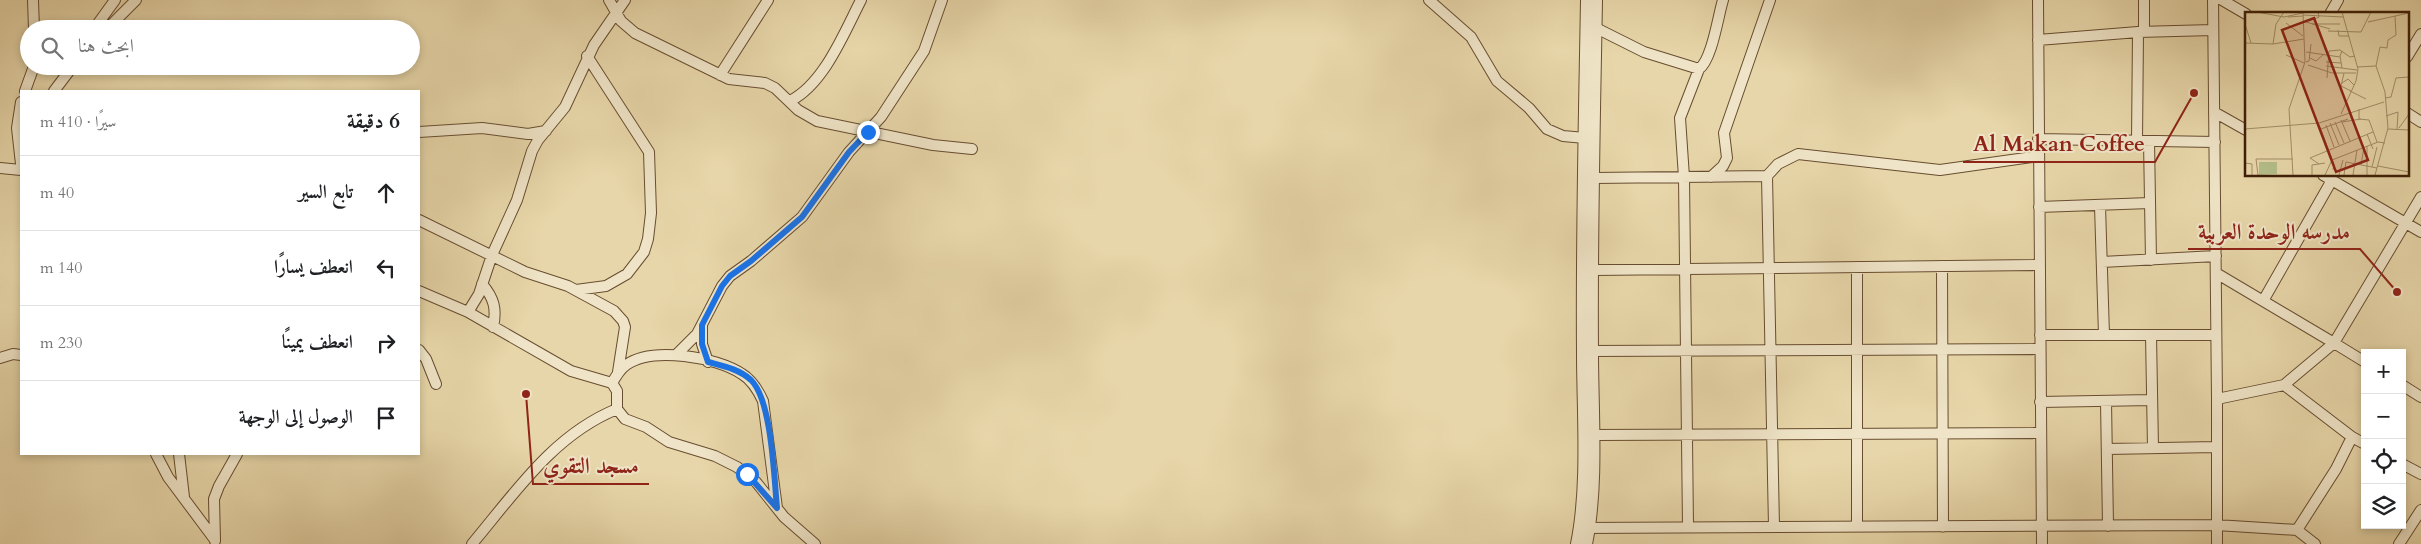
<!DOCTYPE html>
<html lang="ar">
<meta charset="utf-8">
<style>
:root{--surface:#fff;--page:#f2f2f2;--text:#202124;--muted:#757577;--line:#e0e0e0}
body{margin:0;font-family:Cardo,Amiri,serif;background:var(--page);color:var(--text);direction:rtl}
.controls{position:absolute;right:15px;bottom:15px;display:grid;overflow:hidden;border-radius:0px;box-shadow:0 2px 8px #0003}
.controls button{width:45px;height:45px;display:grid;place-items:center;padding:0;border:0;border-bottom:1px solid var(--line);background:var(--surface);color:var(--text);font:25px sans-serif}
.stop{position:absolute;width:15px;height:15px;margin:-11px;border:4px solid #1a73e8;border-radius:50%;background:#fff}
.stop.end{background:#1a73e8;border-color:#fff;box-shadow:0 1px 5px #0008}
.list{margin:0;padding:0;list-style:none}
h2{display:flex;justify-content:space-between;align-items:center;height:65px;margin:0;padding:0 20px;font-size:21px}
h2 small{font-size:16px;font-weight:400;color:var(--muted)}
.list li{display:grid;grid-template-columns:32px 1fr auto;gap:15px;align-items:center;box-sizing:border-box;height:75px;padding:0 20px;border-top:1px solid var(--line)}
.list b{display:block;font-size:19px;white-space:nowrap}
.list em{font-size:16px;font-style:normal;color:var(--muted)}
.icon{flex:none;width:28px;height:28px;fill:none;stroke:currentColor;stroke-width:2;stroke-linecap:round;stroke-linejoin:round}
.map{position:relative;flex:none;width:2421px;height:544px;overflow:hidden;direction:ltr}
.search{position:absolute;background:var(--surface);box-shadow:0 2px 8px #0003;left:20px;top:20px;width:400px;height:55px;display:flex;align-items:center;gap:12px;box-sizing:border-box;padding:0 18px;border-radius:28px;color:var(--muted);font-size:19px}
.panel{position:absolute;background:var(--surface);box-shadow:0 2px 8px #0003;left:20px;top:90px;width:400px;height:365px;border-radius:0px;direction:rtl}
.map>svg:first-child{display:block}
</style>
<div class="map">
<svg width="2421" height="544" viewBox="0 0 2421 544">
<rect width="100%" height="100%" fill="#e7d6a9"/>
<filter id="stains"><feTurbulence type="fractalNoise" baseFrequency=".004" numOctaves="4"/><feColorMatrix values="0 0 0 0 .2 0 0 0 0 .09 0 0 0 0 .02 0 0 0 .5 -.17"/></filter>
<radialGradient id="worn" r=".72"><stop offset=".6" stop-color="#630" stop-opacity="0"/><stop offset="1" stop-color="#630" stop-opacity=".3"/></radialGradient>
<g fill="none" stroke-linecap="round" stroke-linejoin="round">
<defs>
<path id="minor" d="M33,0L34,29
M609,0L621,21L635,33L729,79L765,83L775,88L798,110L817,121L933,145L972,149
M1429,0L1471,37L1497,81L1529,108L1547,129L1563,136L1585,138
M2038,0L2042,544
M2144,0V32
M2213,0L2217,399V544
M2222,0L2246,14
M2330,14L2338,0
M1596,28L1644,52L1699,69C1712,60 1718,16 1723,0
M94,29L115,0
M107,29L136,0
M2038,40L2138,32L2213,30
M2407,57L2421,34
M720,75L768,0
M25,91L34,66
M54,91L73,66
M790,101C824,84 844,33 861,0
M21,102L17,128L21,164
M2214,112L2246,130
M2407,113L2421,122
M419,132L482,128L528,134L546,131
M2038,139L2215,142
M2137,141L2138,32
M2149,141L2151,260
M0,168L21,170
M2323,175L2421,232
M1711,177L1723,166L1727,158L1724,133L1770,0
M1594,178L1767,176
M2100,206L2104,335
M2039,207L2150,203
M419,220L525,272L568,286L614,311L623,321L625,327L618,372
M2102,262L2216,256
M1942,266L1943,527
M1857,267V527
M1593,270L2039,265
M2216,273L2334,343L2284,385L2217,399
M482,284C494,298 497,309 493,327
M576,290L606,286L627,274L644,252L648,239L651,213L649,152L587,56
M419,291L468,312L571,371L612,383L617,391V409L625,419L646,427L669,442L715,456L737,467L756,482L784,517L815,544
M2263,301L2332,180
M468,312L479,294L492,255L517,200L532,151L538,140L565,107L594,45L625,0
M702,326V344L708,362
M2040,335H2216
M2151,335L2153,448
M419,350L426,359L436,384
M1586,351L2040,349
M676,355L697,334L722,286L730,276L751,261L802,217L849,152L881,117L924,51L942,0
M0,358L13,354L21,355
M2365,362L2334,343L2421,197
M612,383C616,376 620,369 626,365C652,346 717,357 742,374C752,380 758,390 763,401L777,508
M2284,385L2352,437L2365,444
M2402,385L2421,397
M2106,401L2108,526
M2040,402L2152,400
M1593,435L2040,433
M2107,449L2216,447
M156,454L168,477L215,540
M179,454L184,497
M2402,464L2421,474
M1688,527L1684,177L1680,118L1699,69
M1774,527L1767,176L1778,164L1798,154L1940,170L2039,156
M1581,528L2216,525L2297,530L2315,544
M2297,530L2336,469L2352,437
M215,541L214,499L219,486L237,454
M472,544C515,493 553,435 617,409
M2399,544L2421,510"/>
<path id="tertiary" d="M1577,544C1589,485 1583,412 1583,352C1582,234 1585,117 1587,0
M1586,544C1598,484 1592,413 1592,352C1591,234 1594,117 1596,0"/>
</defs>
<use href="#minor" stroke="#684d30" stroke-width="12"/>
<use href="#tertiary" stroke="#684d30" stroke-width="14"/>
<use href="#minor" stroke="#efe4c7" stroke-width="10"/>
<use href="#tertiary" stroke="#efe4c7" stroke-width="12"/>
</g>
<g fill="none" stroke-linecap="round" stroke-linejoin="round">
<path stroke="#1a73e8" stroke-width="6" d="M747,474L777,508C774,477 772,401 751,380C739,369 723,366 708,362L702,344V325L722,286L730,276L751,261L802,217L849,152L868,132"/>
</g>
<g transform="translate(2245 12)">
<rect width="164" height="164" fill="#e7d6a9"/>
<path d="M14,150H32V162L14,163Z" fill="#b3be8a"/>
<path fill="none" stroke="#a38d68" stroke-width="1" d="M12,0L39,5L58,1M58,3L98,5M43,5L58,4M64,9L74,5L73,0M61,10L85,17M123,10L164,1M41,11L58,24M0,12L6,31M67,12H95M93,18L94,24H104M83,19L116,20L126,0M0,31L28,32L59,27M28,32L31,12L39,0M61,40L95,45M41,43L59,51M65,46L71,49L79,42M61,50L64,49L66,32M81,50L96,51M63,53L87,61H111M81,54L112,58M112,55L131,54M97,56L95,44L97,39M99,61L96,74L106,79M82,66L84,39L95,38L105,45L110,44M97,71L103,67L109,73M105,79L121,87M140,86L146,85L151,66L164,65M114,97V107L124,108L132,130M96,102L111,69L113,57L97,0M141,104L153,100L152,118M96,108L105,129M73,110L89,152L88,158M90,110L99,131M97,110L116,107M85,111L94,133M81,113L89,135M154,116L164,102M0,117L74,111L139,90M76,117L103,107M143,117L164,118M122,122L128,137M0,151L7,152V163M74,152L65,146L128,120M116,153L119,135M133,154L164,160M127,155L132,135M13,163L11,147H48M48,163L44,97L60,50L58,0M67,163V153L80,151M80,163L87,148L133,130L140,131M94,163L98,148M99,163L101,150L132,156M108,163L112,138M122,163V134M130,163L143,116L140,80L131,54L135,35L142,36L143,28L151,23L150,4"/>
<path fill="#8f2418" fill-opacity="0.15" stroke="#8f2418" stroke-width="2.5" d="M69,6L123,148L91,160L37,18Z"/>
<rect width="164" height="164" fill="none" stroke="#3e1f07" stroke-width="2.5"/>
</g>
<path fill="none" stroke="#8f2418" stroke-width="2" d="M2194 93L2155 162H1963M2397 292L2360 249H2188M526 394L533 484H649"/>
<g fill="#8f2418" stroke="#efe4c7" stroke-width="2">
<circle cx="2194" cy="93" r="5"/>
<circle cx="2397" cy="292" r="5"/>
<circle cx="526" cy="394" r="5"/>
</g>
<g font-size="22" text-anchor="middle" font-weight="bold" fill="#8f2418" stroke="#efe4c7" stroke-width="4" stroke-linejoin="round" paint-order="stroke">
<text x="2059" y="151">Al Makan Coffee</text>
<text x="2274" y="239">مدرسه الوحدة العربية</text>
<text x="591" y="473">مسجد التقوي</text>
</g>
<rect width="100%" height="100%" filter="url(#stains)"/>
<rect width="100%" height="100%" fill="url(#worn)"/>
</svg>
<div class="controls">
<button>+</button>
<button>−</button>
<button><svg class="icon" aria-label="locate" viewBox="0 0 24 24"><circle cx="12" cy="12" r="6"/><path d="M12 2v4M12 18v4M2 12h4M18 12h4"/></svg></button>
<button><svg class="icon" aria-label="layers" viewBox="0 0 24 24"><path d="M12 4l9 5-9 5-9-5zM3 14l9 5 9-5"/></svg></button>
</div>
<div class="stop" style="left:747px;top:474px"></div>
<div class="stop end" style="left:868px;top:132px"></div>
<div class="search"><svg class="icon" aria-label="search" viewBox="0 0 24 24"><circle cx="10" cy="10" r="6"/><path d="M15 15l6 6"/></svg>ابحث هنا</div>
<section class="panel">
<h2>6 دقيقة<small>سيرًا · 410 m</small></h2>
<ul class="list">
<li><svg class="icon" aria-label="ahead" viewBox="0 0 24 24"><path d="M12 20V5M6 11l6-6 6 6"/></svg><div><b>تابع السير</b></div><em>40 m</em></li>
<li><svg class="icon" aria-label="left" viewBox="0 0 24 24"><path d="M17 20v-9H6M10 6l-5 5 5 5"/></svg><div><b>انعطف يسارًا</b></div><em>140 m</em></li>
<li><svg class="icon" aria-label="right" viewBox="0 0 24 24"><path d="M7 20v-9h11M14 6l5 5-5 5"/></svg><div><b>انعطف يمينًا</b></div><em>230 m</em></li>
<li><svg class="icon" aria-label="arrive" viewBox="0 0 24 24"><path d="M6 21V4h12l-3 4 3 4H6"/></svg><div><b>الوصول إلى الوجهة</b></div></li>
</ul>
</section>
</div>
